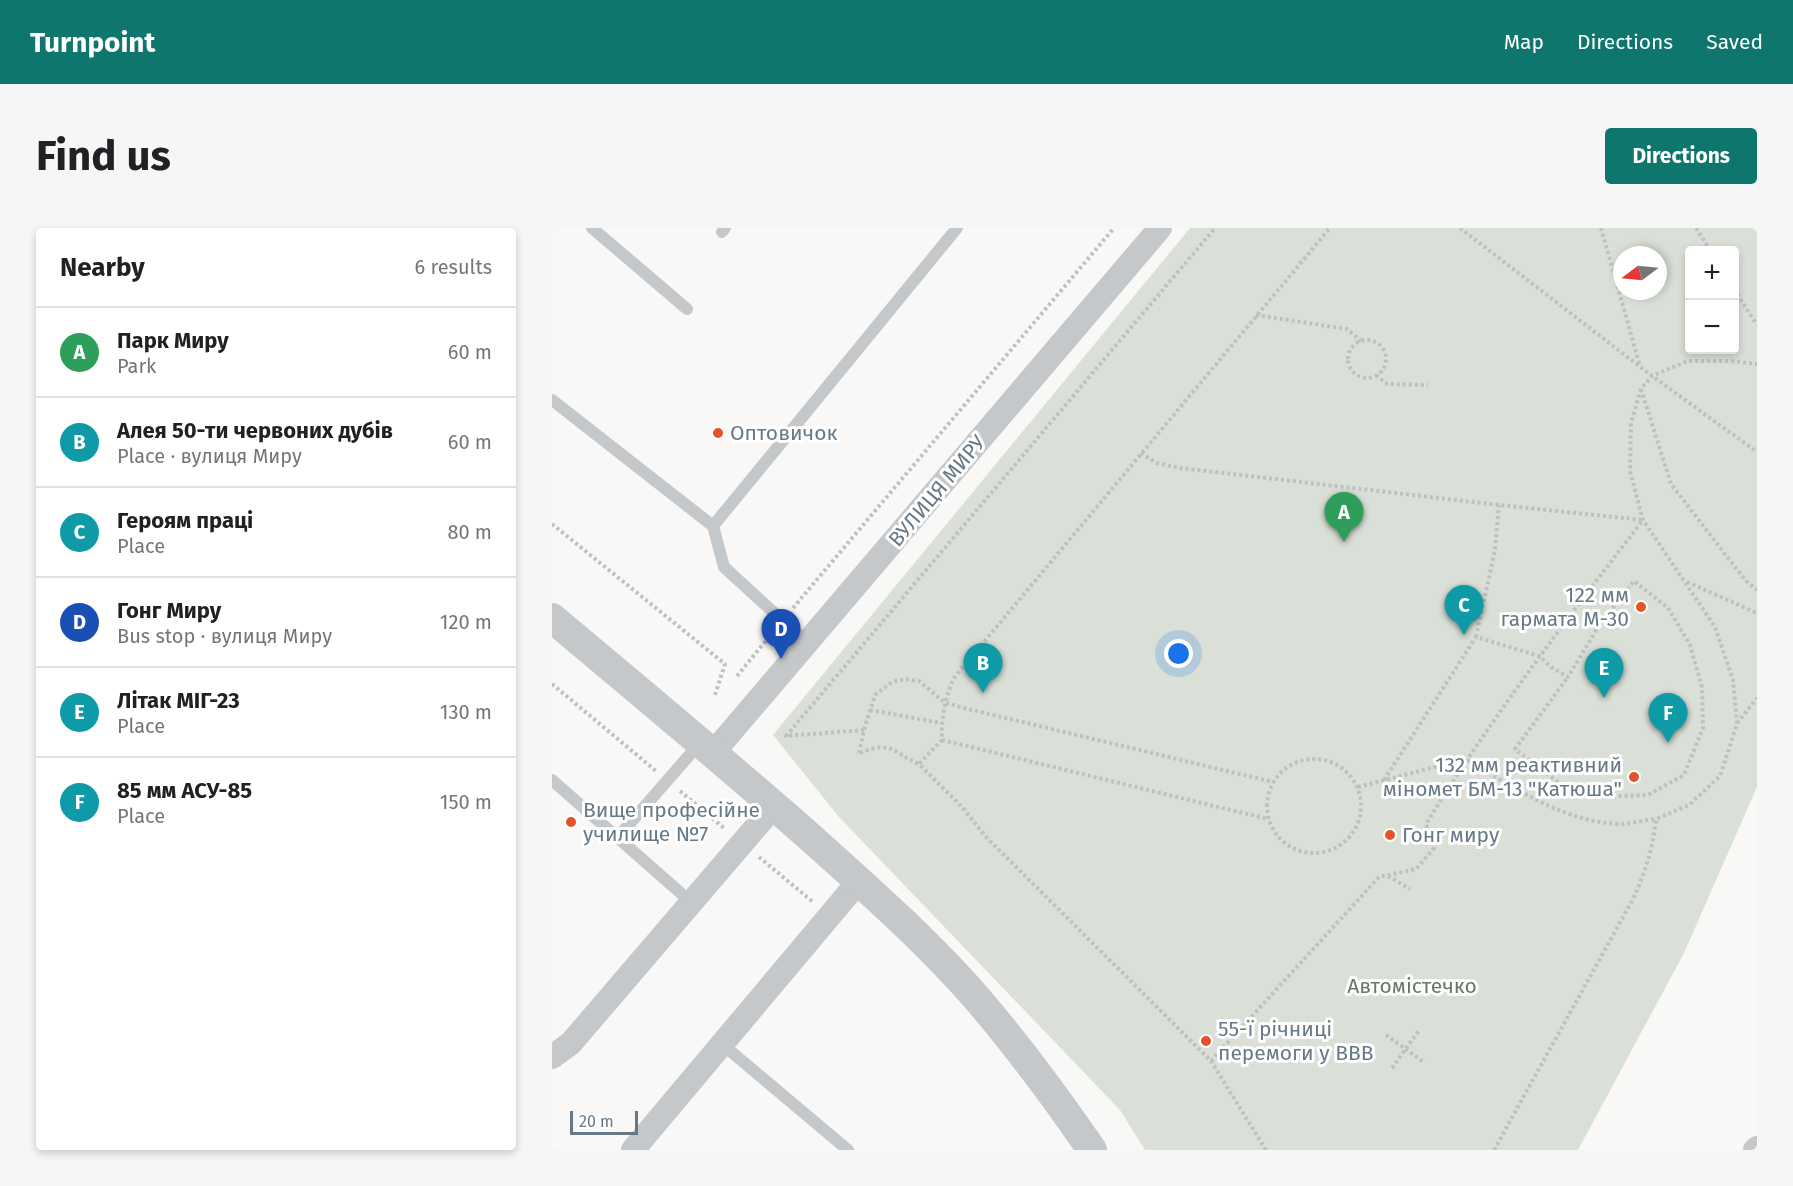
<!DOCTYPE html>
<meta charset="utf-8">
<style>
:root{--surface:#fff;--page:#f6f6f6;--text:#202124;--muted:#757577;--line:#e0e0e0;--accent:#0f766e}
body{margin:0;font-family:"Fira Sans",sans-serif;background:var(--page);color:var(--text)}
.controls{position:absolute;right:18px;top:18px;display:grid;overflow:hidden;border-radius:6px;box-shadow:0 3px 9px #0003}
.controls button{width:54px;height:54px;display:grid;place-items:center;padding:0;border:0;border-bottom:2px solid var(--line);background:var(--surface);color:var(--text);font:30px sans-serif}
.compass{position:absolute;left:1061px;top:18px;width:54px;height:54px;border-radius:50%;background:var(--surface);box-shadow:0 3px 9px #0003;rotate:254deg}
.scale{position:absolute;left:18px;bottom:15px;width:68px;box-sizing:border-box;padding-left:6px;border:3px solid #677987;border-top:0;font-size:16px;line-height:21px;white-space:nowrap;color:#677987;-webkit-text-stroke:4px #fff;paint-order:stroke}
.you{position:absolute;left:627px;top:426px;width:21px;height:21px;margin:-15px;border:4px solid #fff;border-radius:50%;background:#1a73e8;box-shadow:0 0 0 9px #1a73e833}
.badge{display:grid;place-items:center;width:39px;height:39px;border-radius:50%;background:var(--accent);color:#fff;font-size:20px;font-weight:700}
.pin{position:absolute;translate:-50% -50px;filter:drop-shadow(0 2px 3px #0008)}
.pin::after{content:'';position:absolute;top:32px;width:21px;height:18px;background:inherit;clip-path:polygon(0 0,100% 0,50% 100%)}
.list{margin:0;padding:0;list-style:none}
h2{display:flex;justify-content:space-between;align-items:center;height:78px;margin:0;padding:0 24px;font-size:26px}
h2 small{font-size:20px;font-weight:400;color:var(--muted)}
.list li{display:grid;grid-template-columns:39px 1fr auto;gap:18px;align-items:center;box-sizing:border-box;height:90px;padding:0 24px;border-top:2px solid var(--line)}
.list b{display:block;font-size:22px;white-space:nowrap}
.list p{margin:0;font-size:20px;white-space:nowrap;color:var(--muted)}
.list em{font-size:20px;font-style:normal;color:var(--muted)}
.map{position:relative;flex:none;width:1205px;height:922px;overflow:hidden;border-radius:6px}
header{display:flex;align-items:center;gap:36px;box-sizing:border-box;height:84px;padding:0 30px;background:var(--accent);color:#fff}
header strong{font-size:28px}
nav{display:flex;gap:33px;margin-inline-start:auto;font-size:21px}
.intro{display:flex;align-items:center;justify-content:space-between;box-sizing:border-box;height:144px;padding:0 36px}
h1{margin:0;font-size:42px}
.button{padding:15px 27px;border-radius:6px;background:var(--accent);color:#fff;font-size:21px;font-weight:700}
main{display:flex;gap:36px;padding:0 36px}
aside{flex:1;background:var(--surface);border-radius:6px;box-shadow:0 3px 9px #0003}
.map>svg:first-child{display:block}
</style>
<header>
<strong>Turnpoint</strong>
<nav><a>Map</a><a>Directions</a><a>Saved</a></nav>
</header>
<div class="intro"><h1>Find us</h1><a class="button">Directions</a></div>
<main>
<aside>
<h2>Nearby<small>6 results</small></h2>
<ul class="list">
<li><span class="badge" style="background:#2e9e5b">A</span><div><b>Парк Миру</b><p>Park</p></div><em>60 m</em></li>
<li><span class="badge" style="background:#0f9aa8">B</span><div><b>Алея 50-ти червоних дубів</b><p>Place · вулиця Миру</p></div><em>60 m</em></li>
<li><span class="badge" style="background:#0f9aa8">C</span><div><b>Героям працi</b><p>Place</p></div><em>80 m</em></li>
<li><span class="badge" style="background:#1a4fb4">D</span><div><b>Гонг Миру</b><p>Bus stop · вулиця Миру</p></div><em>120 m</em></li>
<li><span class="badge" style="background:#0f9aa8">E</span><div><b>Літак МІГ-23</b><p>Place</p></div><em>130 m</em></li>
<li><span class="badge" style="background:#0f9aa8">F</span><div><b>85 мм АСУ-85</b><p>Place</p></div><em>150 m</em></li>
</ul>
</aside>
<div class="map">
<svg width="1205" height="922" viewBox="0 0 1205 922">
<rect width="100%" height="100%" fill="#f9f8f6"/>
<path fill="#dae0d7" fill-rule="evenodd" d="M638,0H1205V559L1132,725L1026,922H593L568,882L287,589L221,507ZM1138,22H1182V122H1138ZM1070,27H1106V63H1070Z"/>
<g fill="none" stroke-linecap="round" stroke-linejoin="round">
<path stroke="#bec0c3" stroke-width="4" stroke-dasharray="3 3" stroke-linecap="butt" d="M908,0L1100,148L1205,224
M1049,0L1088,138
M1144,0L1158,22
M1182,61L1205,97
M704,87L795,101L809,113
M796 131a19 19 0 1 1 38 0a19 19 0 1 1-38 0Z
M824,147L835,156L876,157
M1089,161L1119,256L1193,352L1205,362
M589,225L605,235L628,240L947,277L1091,292
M0,296L173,436L163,467
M1135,354L1205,385
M241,380L562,0
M924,409L943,322L947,277
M185,448L221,404
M0,456L104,543
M318,482L389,495
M1185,495L1205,470
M312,502L234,508L663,0
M390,512L716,591
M307,525L312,502L323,467L340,454L353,451L367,453L392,474L412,480L721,554
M308,525C341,512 339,524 367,536
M715 578a47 47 0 1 1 94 0a47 47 0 1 1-94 0Z
M832,552L924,409L987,428L999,439L1016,449L1048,396L1082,353L1116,380L1138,417L1150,459L1151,500L1132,547L1096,567L1049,569L1016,559L1006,554L963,521L1016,449
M806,559L914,531C961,559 1014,596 1071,596C1082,595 1093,592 1104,591
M128,563L173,601
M207,629L261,674
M836,648L858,661
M834,807L873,835
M659,833L827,649L864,641L882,620L874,596C939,490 1015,391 1091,292
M840,840L868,801
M714,922L659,833L433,608L411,580L367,536L390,512C389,490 393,472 401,451L778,0
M942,922L1081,671C1093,645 1101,620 1104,591L1137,577L1168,548L1185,496L1181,452L1163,399L1091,292L1078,243L1079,195L1089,161L1100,148L1136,133H1179L1205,136"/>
<path stroke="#c4c8cb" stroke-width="12" d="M40,0L135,81
M170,4L173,0
M0,172L161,298
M255,415L172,339L161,298L405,0
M0,552L140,675
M66,609L148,515
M170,816L296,922"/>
<path stroke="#c4c8cb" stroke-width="24" d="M161,525L608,0
M0,829L19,815L222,578
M81,922L307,653
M1203,922L1205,920"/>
<path stroke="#c4c8cb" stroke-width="30" d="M0,390C87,463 174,535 259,610C317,662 377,715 428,774C468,821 505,871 540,922"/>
</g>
<g fill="#e4532a" stroke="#fff" stroke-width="2">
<circle cx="166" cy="205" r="6"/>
<circle cx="1089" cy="379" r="6"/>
<circle cx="1082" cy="549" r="6"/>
<circle cx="19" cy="594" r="6"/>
<circle cx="838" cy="607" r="6"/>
<circle cx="654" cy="813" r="6"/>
</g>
<g text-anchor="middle" stroke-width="6" stroke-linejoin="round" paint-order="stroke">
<g font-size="21" fill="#677987" stroke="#fff" text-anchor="start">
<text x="178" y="212">Оптовичок</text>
<text x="1077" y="374" text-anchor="end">122 мм<tspan x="1077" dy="24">гармата М-30</tspan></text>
<text x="1070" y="544" text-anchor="end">132 мм реактивний<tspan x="1070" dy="24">міномет БМ-13 "Катюша"</tspan></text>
<text x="31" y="589">Вище професійне<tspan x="31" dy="24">училище №7</tspan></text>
<text x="850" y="614">Гонг миру</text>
<text x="666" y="808">55-ї річниці<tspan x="666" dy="24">перемоги у ВВВ</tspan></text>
</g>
<g font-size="21" fill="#677987" stroke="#fff">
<text transform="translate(385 263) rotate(-50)" y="7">ВУЛИЦЯ МИРУ</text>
</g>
<g font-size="21" fill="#667962" stroke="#fff">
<text x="860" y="765">Автомістечко</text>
</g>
</g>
</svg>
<div class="controls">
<button>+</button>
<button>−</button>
</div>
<svg class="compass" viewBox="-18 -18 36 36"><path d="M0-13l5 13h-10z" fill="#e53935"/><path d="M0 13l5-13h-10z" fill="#757577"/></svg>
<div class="scale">20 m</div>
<div class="you"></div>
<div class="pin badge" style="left:792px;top:314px;background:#2e9e5b">A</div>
<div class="pin badge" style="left:431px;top:465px;background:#0f9aa8">B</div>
<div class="pin badge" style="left:912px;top:407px;background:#0f9aa8">C</div>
<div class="pin badge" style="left:229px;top:431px;background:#1a4fb4">D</div>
<div class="pin badge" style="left:1052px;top:470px;background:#0f9aa8">E</div>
<div class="pin badge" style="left:1116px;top:515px;background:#0f9aa8">F</div>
</div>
</main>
